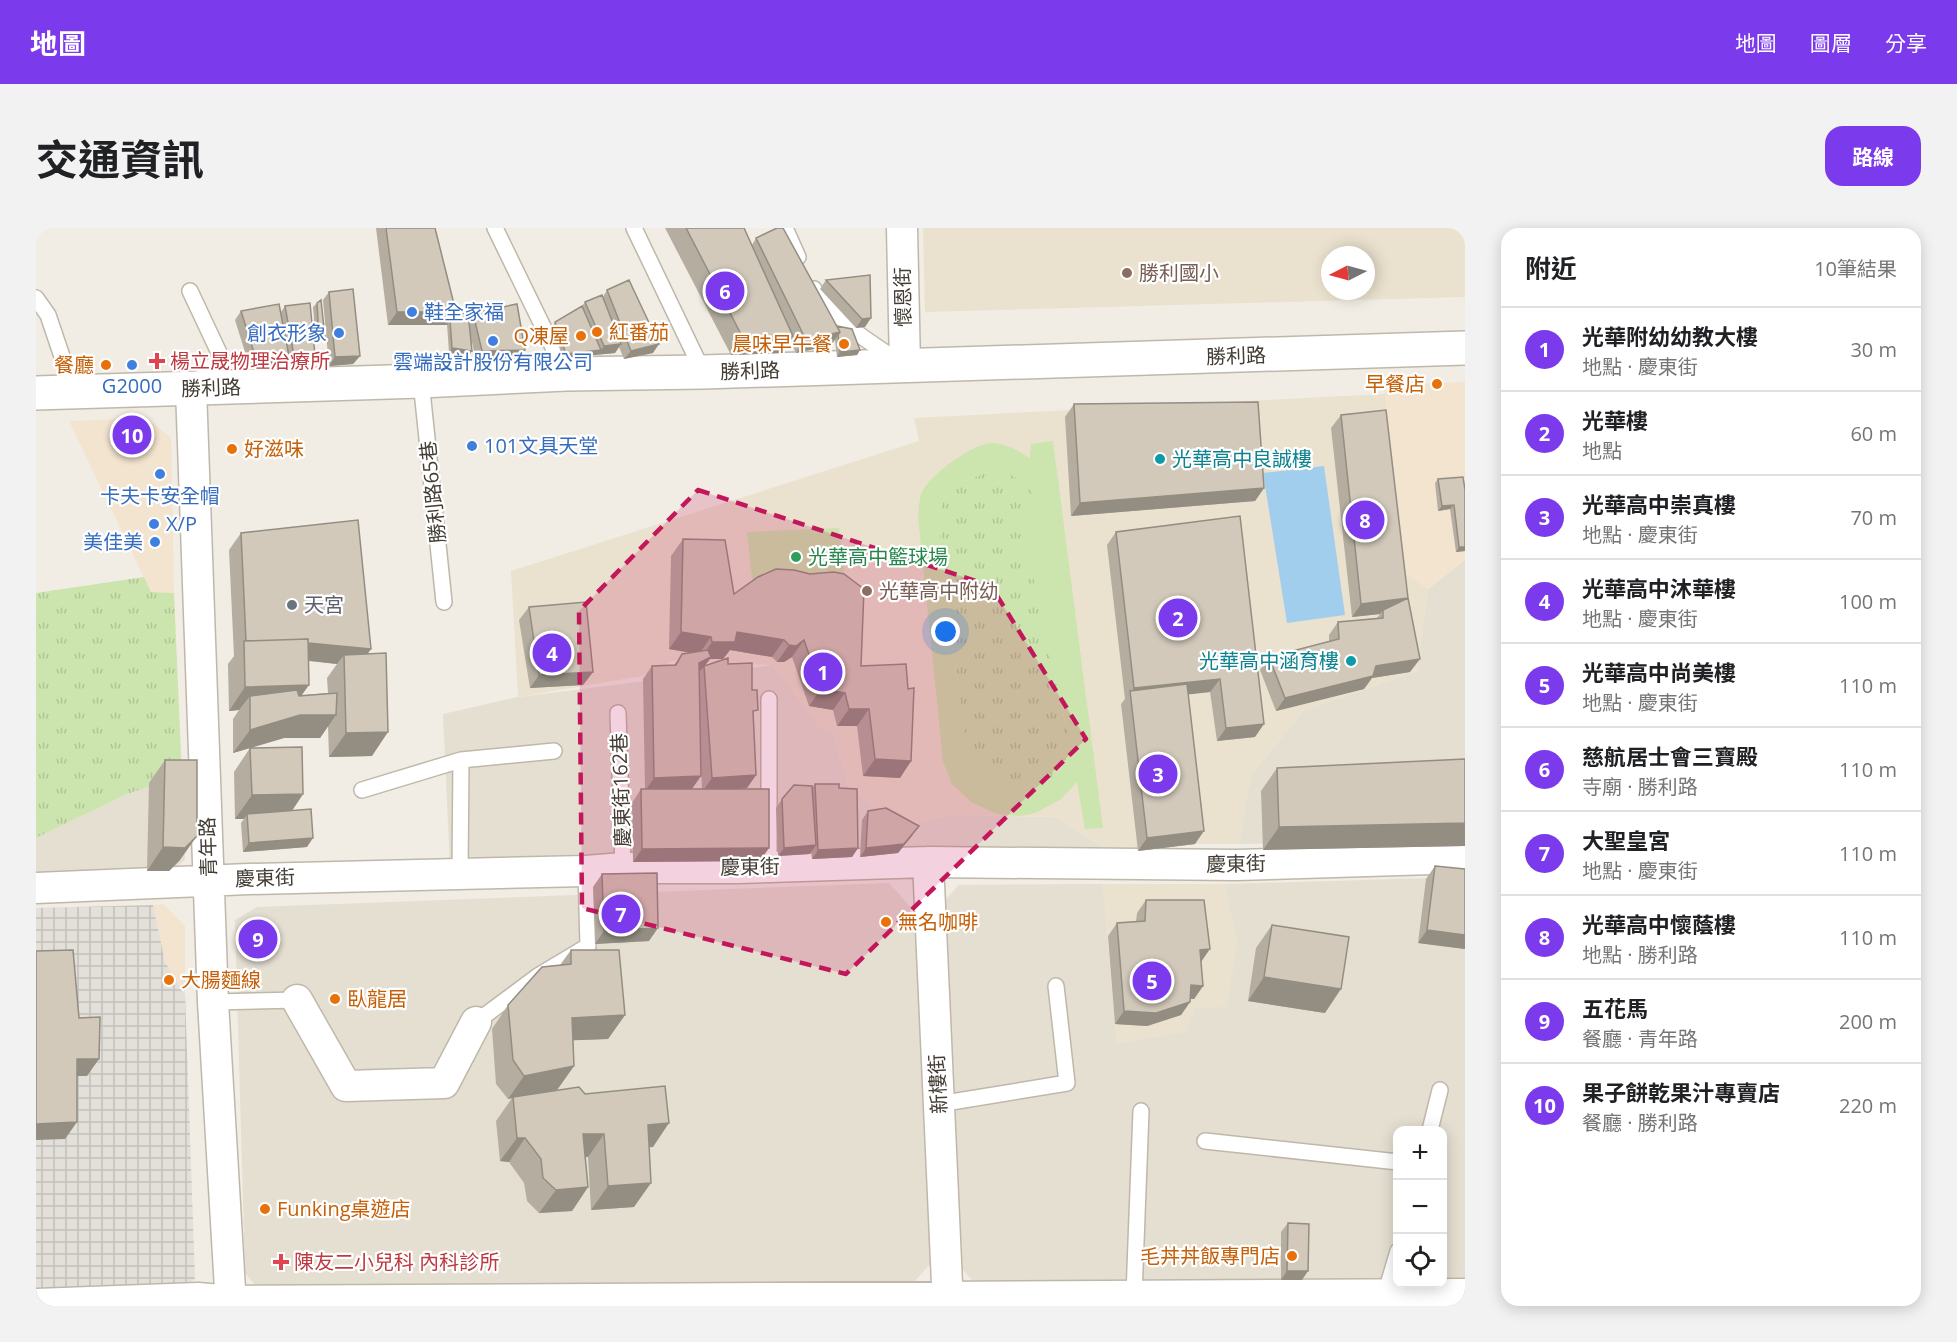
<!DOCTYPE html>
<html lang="zh-TW">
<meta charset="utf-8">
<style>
:root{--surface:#fff;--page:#f2f2f2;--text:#202124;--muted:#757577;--line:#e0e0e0;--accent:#7c3aed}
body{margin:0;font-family:"Open Sans","Noto Sans TC",sans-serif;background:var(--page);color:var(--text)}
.controls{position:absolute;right:18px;bottom:18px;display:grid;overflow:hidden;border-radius:12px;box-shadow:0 3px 15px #0003}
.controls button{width:54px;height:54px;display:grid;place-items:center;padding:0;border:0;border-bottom:2px solid var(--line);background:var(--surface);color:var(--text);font:30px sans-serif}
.compass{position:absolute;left:1285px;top:18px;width:54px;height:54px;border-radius:50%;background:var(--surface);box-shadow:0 3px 15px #0003;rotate:264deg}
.you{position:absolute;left:910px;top:404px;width:21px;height:21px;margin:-15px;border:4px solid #fff;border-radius:50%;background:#1a73e8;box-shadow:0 0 0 9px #1a73e833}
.badge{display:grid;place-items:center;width:39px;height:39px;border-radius:50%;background:var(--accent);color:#fff;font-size:20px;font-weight:700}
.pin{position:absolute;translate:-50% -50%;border:3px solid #fff;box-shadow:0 2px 6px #0006}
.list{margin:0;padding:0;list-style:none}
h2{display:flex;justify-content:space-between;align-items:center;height:78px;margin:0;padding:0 24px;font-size:26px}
h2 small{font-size:20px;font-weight:400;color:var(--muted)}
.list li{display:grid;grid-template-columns:39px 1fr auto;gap:18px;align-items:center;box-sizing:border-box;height:84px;padding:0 24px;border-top:2px solid var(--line)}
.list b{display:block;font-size:22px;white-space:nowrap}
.list p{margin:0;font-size:20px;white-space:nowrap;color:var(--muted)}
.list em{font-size:20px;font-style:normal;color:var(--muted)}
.icon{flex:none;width:33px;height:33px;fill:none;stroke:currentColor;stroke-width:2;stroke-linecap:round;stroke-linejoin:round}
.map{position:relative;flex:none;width:1429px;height:1078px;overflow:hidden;border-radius:18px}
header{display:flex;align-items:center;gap:36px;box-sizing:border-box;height:84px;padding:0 30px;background:var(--accent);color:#fff}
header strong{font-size:28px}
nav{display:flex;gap:33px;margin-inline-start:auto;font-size:21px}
.intro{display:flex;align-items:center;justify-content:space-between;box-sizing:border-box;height:144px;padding:0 36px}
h1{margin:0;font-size:42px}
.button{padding:15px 27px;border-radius:18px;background:var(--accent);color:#fff;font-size:21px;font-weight:700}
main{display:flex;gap:36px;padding:0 36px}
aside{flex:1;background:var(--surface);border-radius:18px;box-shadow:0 3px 15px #0003}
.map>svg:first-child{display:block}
</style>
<header>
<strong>地圖</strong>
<nav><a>地圖</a><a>圖層</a><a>分享</a></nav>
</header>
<div class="intro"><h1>交通資訊</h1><a class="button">路線</a></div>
<main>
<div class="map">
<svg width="1429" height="1078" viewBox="0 0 1429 1078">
<defs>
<pattern id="industrial-grid" width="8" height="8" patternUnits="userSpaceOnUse" patternTransform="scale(1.5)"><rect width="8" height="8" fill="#e3dfd9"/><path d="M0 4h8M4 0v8" fill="none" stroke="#c4c0bb"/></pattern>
<pattern id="grass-tufts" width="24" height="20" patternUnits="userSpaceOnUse" patternTransform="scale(1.5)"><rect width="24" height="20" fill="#cce4ae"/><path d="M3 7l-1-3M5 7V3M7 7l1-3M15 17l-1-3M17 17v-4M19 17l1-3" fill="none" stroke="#b0c496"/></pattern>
</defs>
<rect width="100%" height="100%" fill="#f1ede4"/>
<path fill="#e5dfd2" d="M1429,332V612L1203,616L1214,548L1267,483L1381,443L1392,361Z
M737,437L784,500L797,505L813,560L868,598L913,587L1019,589L1075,624L414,639L407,486L482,469Z
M146,548L149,632L125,652L0,656V610L91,566Z
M1429,649V1051H1407L1406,902H1362L1361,1052L941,1058L920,1034L903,678L923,657L1067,656L1081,816L1159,779L1201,716L1188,656Z
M853,655L879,684L895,1035L878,1054L230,1070L209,1045L199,692L221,679Z"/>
<path fill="#f3e4cf" d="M1429,154V332L1392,361L1364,342L1349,166L1346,157Z
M111,190L135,210L138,365L115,364L33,193Z
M127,676L149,698V766L129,734L117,677Z"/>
<path fill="url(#industrial-grid)" d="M117,677L129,734L149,766L159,1050L144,1070L0,1073V680Z"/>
<path fill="#eae2ce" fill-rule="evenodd" d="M887,0H1429V69L889,84ZM1294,27H1330V63H1294Z
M1349,166L1364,342L1392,361L1381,443L1267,483L1214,548L1203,616H1159L1075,624L1019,589L913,587L868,598L813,560L797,505L784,500L736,437L637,433L606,448L482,469L475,343L883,213L878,190Z
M1067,656H1188L1201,716L1191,779L1159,780L1150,804L1081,816Z"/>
<path fill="url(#grass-tufts)" d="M956,243C982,245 989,255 1003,274L984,289L1035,520L1026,540L1014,551L981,563L957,555L932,532L902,291L909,267L924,254Z
M108,349L115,364L138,365L146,548L91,566L0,610V365Z"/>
<path fill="#cce4ae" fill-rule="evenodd" d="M1017,213L1067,600L1049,601L1041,554L1024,572L999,585L984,588L961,586L935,574L916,556L907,533L882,289C883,281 883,269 887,262C897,245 935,217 955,215C968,214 984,224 994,230L995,216ZM956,243C981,245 989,255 1003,274L984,289L1035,520L1026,540L1014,551L981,563L957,555L932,532L902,291L909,267L924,254Z
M803,300L809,354L717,358L711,304Z"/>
<path fill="#a2ceed" d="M1288,238L1309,387L1251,395L1227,245Z"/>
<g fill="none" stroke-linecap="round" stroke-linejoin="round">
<defs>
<path id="service" d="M459,0L530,146
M598,0L667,144
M749,0L762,29
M778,61C795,91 834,114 862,133
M154,63L185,129L159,156
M0,70L12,87L38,164
M385,153L408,374
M733,471V639
M582,485L587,640
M326,562L425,532L518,523
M424,645L425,532
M177,774L261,772
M440,794L502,748L552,718L550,643
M903,876L1031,855L1020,758
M1394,902L1404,862
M1169,913L1362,934
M1098,1067L1105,883
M1349,1067L1362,1023"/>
<path id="minor" d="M866,0L869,138
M155,161L177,774L195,1078
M892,634L912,1078
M0,660L213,651L550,643L587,640H702L892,634L1200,637L1429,630
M261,772L310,858L408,855L440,794
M0,1076L162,1070L195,1073L1429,1066"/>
<path id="tertiary" d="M0,165L385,153L530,146L667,144L1429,120"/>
</defs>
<use href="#service" stroke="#bfb8aa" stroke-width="18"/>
<use href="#minor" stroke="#bfb8aa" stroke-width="33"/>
<use href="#tertiary" stroke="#bfb8aa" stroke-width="36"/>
<use href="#service" stroke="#fff" stroke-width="15"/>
<use href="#minor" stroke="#fff" stroke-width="30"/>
<use href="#tertiary" stroke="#fff" stroke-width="33"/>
</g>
<path fill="#b5ada0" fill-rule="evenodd" d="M340,0H399L420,84L416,89L433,91L437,85L483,131L440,132L435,110L436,123L433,127L413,125L411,96L352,97Z
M629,0H708L716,17L720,10L824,122L821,127L801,129L799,112L795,117L760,125L754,113L745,125L695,127Z
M834,47L829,99L820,100L784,61L790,52Z
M571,62L617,125L588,131L583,119L579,125L527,130L516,99L519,94L546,78L549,74L567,69Z
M293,64L324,128L317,136L293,138L287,72Z
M281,75L286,113L280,115L277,79Z
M249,78L279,127L273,136L252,137L251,130L247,137L214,140L199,92L205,83L245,84Z
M1038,176L1228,260L1219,273L1035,288L1029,189Z
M1305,187L1374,444L1336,450L1328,461L1240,483L1224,442L1233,429L1293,413V407L1302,394L1341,390L1344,386L1316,389L1295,200Z
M1402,251L1429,262V323L1420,324L1414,281L1402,283L1399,255Z
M1204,288L1219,509L1181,513L1174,464L1152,466L1159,616L1102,623L1085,476L1089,471L1071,317L1080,304Z
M205,305L335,421L331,426L336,528L293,529L292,498L284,510H248L215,520L267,566L256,583L271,619L207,624L205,595L208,591H199L198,544L214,520L197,525V491L203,482L193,483L192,436L198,428L193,322ZM272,433L301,436L291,450L292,465L266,467Z
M647,311L698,366L825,438L875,533L864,550L827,548L821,498H801L797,482L773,478L756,429L748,434H741L736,429L694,422L687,431H674L669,438L692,436L716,462L720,547L711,560L700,561L724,633L597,634L596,575L605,561H609L607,451L616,438L638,437L646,426L654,425L633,421L635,328ZM665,537L666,561H644H656Z
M493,379L557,444L547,457L494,460L483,392Z
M1429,531V618L1227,622L1225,563L1241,540Z
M129,532L144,632L133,643H111L113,555Z
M779,556L803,560L822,620L816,629L776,631L775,624L774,626L742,628L740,580L746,571L776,560Z
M832,583L877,607L862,625L824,629L826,592Z
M1399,638L1429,721L1382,715L1390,651Z
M566,646L613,713L559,716L557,659Z
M1110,672L1165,734L1167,758L1158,771H1154V774L1145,787L1111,798L1079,796L1072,708L1081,695L1100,694L1101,685Z
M1236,697L1289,785L1212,773L1220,720Z
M535,722L589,787L572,811L537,812L538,838L521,862L504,865L549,866L617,919H613L598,979L555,982L552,929H549L552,959L536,983L503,985L491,973L488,955L473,934L464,933L460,893L476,870L472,871L460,856L456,801L472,777L524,737Z
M1252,995L1266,1052H1245V1004Z"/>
<path fill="#938d82" d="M361,84H420L411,97H352Z
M835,90L829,99L820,100L826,91Z
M804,104L795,117L760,125L770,112Z
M757,108L745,125L695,127L707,110Z
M289,109L286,113L280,115L283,110Z
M585,116L579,125L527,130L530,126L565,122L568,118Z
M623,116L617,125L588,131L595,123Z
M416,120L436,123L433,127L413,125Z
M489,122L483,131L440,132L446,123Z
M824,122L821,127L801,129L804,124Z
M279,127L273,136L252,137L258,128Z
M253,128L247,137L214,140L220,131Z
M324,128L317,136L293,138L299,129Z
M1228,260L1219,273L1035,288L1044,275Z
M1418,277L1414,281L1402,283L1406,278Z
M1423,319H1429V323L1420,324Z
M1372,370L1347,382L1344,386L1316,389L1325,376Z
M645,404L675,409L663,426L633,421Z
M701,404L748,412L736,429L694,422L687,431H674L665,442L653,448L676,414Z
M768,412L756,429L748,434H741L753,417Z
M271,414L335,421L323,438L308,427L301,436L259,431Z
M1384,431L1374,444L1336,450L1328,461L1240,483L1249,470L1340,438Z
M557,444L547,457L494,460L503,447Z
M1184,451L1174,464L1095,473V466L1098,460Z
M273,457L256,481L214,468L203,482L193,483L209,459Z
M785,461L809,465L797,482L773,478Z
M813,481H833L821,498H801Z
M264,487H300L284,510H248L197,525L214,502Z
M1228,496L1219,509L1181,513L1190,500Z
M352,504L336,528L293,529L310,505Z
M839,531L875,533L864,550L827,548Z
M720,547L711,560L666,564L676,550Z
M665,548L656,561L609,563L618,550Z
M267,566L251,590L211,586L208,591H199L216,567Z
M1429,595V618L1227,622L1243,599Z
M883,598L862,625L824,629L830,620Z
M1168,603L1159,616L1102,623L1111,610Z
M161,608L144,632L133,643H111L127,619Z
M277,610L271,619L207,624L213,615Z
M780,617L774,626L742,628L748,620Z
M733,620L724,633L597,634L606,621Z
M822,620L816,629L776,631L782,622Z
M622,700L613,713L559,716L568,703Z
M1391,702L1429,707V721L1382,715Z
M1174,721L1165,734L1164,722Z
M1228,749L1305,761L1289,785L1212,773Z
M1155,757L1167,758L1158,771L1146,770Z
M1154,774L1145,787L1111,798L1079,796L1088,783Z
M589,787L572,811L519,813L536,790Z
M41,831H63L51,848H29Z
M538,838L521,862L472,871L488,848Z
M41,894L29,911L0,912V896Z
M633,895L617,919L596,921L612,897Z
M547,906H568L552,929L531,930Z
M481,910H489L473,934L464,933Z
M615,955L598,979L555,982L572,958Z
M552,959L536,983L503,985L520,962Z
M1251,1043H1272L1266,1052H1245Z"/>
<path fill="#d2c9ba" stroke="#938d82" stroke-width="1.5" d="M350,0H399L420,84H361Z
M650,0H708L757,108L707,110Z
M741,0H747L804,104L770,112L720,10Z
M834,47L835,90L826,91L790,52Z
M593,52L623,116L595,123L571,62Z
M317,61L324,128L299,129L293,64Z
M566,67L585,116L568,118L549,74Z
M285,72L289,109L283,110L281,75Z
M274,75L279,127L258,128L249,78Z
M243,76L253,128L220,131L205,83Z
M481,76L489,122L446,123L437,85Z
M546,78L565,122L530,126L519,94Z
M432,84L436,123L416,120L414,92L416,89Z
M801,98L816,101L824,122L804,124L802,107L804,104Z
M1222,174L1228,260L1044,275L1038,176Z
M1350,182L1372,370L1325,376L1305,187Z
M1427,249L1429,262V319H1423L1418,277L1406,278L1402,251Z
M1204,288L1228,496L1190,500L1184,451L1098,460L1080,304Z
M322,292L335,421L272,415V411L210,413L205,305Z
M647,311L689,312L698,366L722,349L740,341L758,342L774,346L798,344L808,346L828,361L825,438L870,436L872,461L878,460L875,533L839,531L833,481H813L809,465L785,461L768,412L760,418L753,417L748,412L701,404L699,414H676L675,409L645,404Z
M1372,370L1384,431L1340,438L1337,448L1249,470L1233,429L1303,411L1302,394L1347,390V382Z
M550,374L557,444L503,447L493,379Z
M272,411L273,457L209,459L208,413Z
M672,422L675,429L663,435L665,548L618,550L616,438L640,437L646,426Z
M350,425L352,504L310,505L308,427Z
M692,430V436L716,435V462H721L722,482L717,483L720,547L676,550L668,438Z
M1151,456L1168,603L1111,610L1094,463Z
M261,462L263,468L301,465L300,487H264L214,502V468Z
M266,519L267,566L216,567L214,520Z
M1429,531V595L1243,599L1241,540Z
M129,532H161V608L149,620L127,619Z
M779,556H803V560L821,561L822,620L782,622Z
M758,557L776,558L780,617L748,620L746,571Z
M605,561H733V620L606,621Z
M850,580L883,598L868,616L830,620L832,583Z
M275,581L277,610L213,615L211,586Z
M1399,638L1429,641V707L1391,702Z
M621,645L622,700L568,703L566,646Z
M1110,672H1168L1174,721L1164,722L1167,758L1155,757L1154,774L1120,785L1088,783L1081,695L1109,693Z
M1236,697L1313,709L1305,761L1228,749Z
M37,722L43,790L64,789L63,831H41V894L0,896V723Z
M535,722H583L589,787L536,790L538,838L488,848L477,832L472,777L506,739L535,736Z
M629,858L633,895L612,897L615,955L572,958L568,906H547L552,959L520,962L507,950L505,931L489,910H481L477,869L543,859L549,866Z
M1252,995L1273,996L1272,1043H1251Z"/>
<path fill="#c2185b" fill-opacity="0.2" stroke="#c2185b" stroke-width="4.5" stroke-dasharray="12 8" stroke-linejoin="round" d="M662,262L955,358L1050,511L810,746L546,680L543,383Z"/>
<g fill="#8d6e63" stroke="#fff" stroke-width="2">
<circle cx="1091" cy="45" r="6"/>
<circle cx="831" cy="363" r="6"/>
</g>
<g fill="#3f7fe0" stroke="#fff" stroke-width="2">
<circle cx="376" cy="84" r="6"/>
<circle cx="303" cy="105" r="6"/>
<circle cx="457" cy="113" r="6"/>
<circle cx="96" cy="137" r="6"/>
<circle cx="436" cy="218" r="6"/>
<circle cx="124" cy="246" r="6"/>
<circle cx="118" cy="296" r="6"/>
<circle cx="119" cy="314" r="6"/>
</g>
<g fill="#e8710a" stroke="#fff" stroke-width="2">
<circle cx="561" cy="104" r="6"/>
<circle cx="545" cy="108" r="6"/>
<circle cx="808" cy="116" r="6"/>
<circle cx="70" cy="137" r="6"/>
<circle cx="1401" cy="156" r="6"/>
<circle cx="196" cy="221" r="6"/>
<circle cx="850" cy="694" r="6"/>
<circle cx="133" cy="752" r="6"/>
<circle cx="299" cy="771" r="6"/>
<circle cx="229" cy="981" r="6"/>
<circle cx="1256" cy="1028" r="6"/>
</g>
<g fill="#e0444e" stroke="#fff" stroke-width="2">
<path d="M118 124h6v6h6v6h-6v6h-6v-6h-6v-6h6z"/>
<path d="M242 1025h6v6h6v6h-6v6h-6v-6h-6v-6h6z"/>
</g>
<g fill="#0f9aa8" stroke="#fff" stroke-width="2">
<circle cx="1124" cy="231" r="6"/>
<circle cx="1315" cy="433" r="6"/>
</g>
<circle fill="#2e9e5b" stroke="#fff" stroke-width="2" cx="760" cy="329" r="6"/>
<circle fill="#6b7280" stroke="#fff" stroke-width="2" cx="256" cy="377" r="6"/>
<g text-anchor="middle" stroke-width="4.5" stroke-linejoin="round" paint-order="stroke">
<g font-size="20" fill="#785e54" stroke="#fff" text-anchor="start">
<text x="1103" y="52">勝利國小</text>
<text x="843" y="370">光華高中附幼</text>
</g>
<g font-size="20" fill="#433d34" stroke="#fff">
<text transform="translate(867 69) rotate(-91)" y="7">懷恩街</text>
<text transform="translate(1200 128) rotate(-2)" y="7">勝利路</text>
<text transform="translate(714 143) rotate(-2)" y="7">勝利路</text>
<text transform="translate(175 160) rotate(-2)" y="7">勝利路</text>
<text transform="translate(397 264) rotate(-96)" y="7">勝利路65巷</text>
<text transform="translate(585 562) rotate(-92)" y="7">慶東街162巷</text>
<text transform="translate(172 619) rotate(-92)" y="7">青年路</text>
<text transform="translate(1200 636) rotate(-1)" y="7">慶東街</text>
<text transform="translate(714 639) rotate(-1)" y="7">慶東街</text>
<text transform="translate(229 650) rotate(-2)" y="7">慶東街</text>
<text transform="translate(902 856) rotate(-93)" y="7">新樓街</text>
</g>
<g font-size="20" fill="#366cbe" stroke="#fff" text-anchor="start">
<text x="388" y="91">鞋全家福</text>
<text x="291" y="112" text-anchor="end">創衣形象</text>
<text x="457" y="141" text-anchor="middle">雲端設計股份有限公司</text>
<text x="96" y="165" text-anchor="middle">G2000</text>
<text x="448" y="225">101文具天堂</text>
<text x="124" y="275" text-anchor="middle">卡夫卡安全帽</text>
<text x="130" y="303">X/P</text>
<text x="107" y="321" text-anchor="end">美佳美</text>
</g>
<g font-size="20" fill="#c56008" stroke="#fff" text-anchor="start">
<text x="573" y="111">紅番茄</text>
<text x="533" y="115" text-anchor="end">Q凍屋</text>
<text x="796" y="123" text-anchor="end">晨味早午餐</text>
<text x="58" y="144" text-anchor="end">餐廳</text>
<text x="1389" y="163" text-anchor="end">早餐店</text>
<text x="208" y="228">好滋味</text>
<text x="862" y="701">無名咖啡</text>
<text x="145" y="759">大腸麵線</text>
<text x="311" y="778">臥龍居</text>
<text x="241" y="988">Funking桌遊店</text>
<text x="1244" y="1035" text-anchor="end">毛丼丼飯專門店</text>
</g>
<g font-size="20" fill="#be3a42" stroke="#fff" text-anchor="start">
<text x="134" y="140">楊立晟物理治療所</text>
<text x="258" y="1041">陳友二小兒科 內科診所</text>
</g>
<g font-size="20" fill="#0d838f" stroke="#fff" text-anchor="start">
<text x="1136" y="238">光華高中良誠樓</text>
<text x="1303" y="440" text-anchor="end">光華高中涵育樓</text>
</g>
<g font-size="20" fill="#27864d" stroke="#fff" text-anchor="start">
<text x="772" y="336">光華高中籃球場</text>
</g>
<g font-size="20" fill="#5b616d" stroke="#fff" text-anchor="start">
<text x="268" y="384">天宮</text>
</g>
</g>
</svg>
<div class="controls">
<button>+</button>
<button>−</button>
<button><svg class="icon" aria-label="locate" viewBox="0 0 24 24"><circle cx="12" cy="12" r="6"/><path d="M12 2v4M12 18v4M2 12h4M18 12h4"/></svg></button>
</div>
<svg class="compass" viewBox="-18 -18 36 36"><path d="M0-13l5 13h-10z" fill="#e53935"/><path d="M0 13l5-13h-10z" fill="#757577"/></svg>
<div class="you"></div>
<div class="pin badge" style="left:787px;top:444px">1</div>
<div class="pin badge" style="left:1142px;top:390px">2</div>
<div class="pin badge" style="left:1122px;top:546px">3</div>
<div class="pin badge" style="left:516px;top:425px">4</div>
<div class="pin badge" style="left:1116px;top:753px">5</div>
<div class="pin badge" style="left:689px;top:63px">6</div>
<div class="pin badge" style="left:585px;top:686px">7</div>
<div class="pin badge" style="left:1329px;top:292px">8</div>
<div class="pin badge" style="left:222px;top:711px">9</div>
<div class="pin badge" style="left:96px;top:207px">10</div>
</div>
<aside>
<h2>附近<small>10筆結果</small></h2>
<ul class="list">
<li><span class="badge">1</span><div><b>光華附幼幼教大樓</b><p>地點 · 慶東街</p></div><em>30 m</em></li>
<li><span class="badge">2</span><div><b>光華樓</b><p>地點</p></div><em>60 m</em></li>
<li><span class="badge">3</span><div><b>光華高中崇真樓</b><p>地點 · 慶東街</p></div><em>70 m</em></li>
<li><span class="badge">4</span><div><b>光華高中沐華樓</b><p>地點 · 慶東街</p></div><em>100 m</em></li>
<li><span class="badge">5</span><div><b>光華高中尚美樓</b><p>地點 · 慶東街</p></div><em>110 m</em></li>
<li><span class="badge">6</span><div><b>慈航居士會三寶殿</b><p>寺廟 · 勝利路</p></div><em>110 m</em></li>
<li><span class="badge">7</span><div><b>大聖皇宮</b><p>地點 · 慶東街</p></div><em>110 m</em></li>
<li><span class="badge">8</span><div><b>光華高中懷蔭樓</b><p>地點 · 勝利路</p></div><em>110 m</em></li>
<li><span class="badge">9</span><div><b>五花馬</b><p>餐廳 · 青年路</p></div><em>200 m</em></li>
<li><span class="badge">10</span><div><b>果子餅乾果汁專賣店</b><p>餐廳 · 勝利路</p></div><em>220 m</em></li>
</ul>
</aside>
</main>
